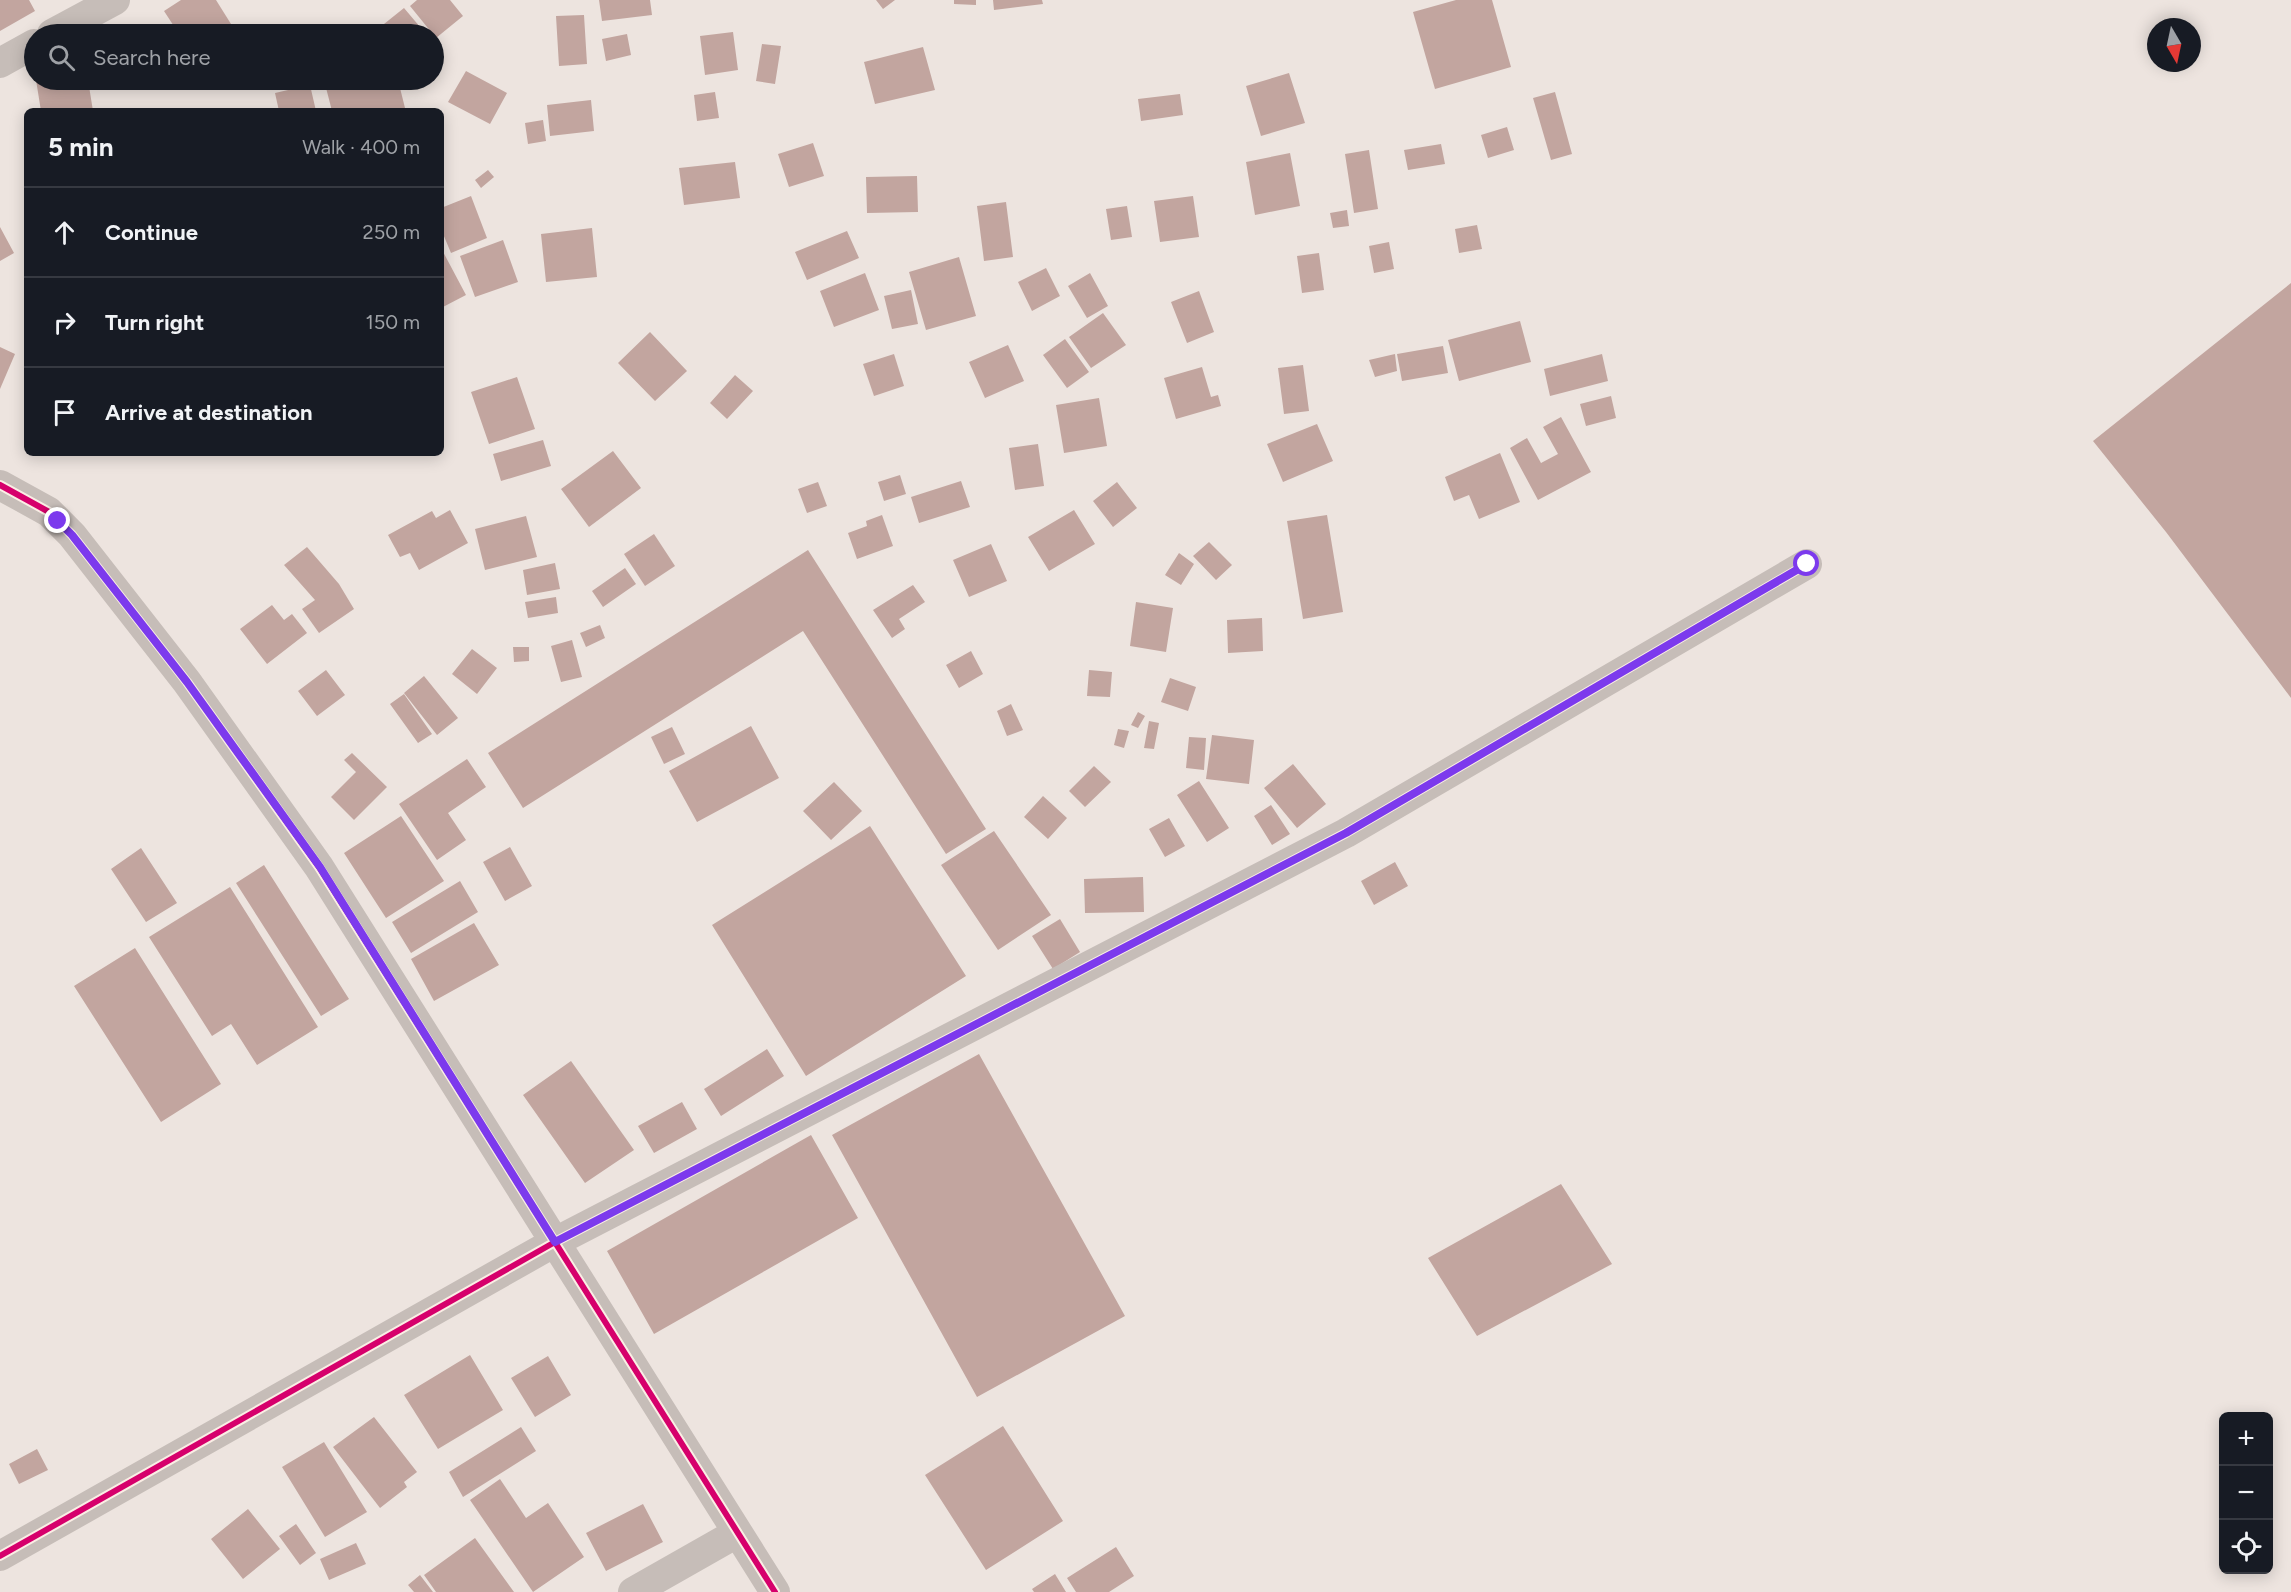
<!DOCTYPE html>
<meta charset="utf-8">
<style>
:root{--surface:#171b24;--page:#20242c;--text:#f1f3f6;--muted:#9ea1a6;--line:#363941}
body{margin:0;font-family:Figtree,sans-serif;background:var(--page);color:var(--text)}
.controls{position:absolute;right:18px;bottom:18px;display:grid;overflow:hidden;border-radius:9px;box-shadow:0 3px 15px #0003}
.controls button{width:54px;height:54px;display:grid;place-items:center;padding:0;border:0;border-bottom:2px solid var(--line);background:var(--surface);color:var(--text);font:30px sans-serif}
.compass{position:absolute;left:2147px;top:18px;width:54px;height:54px;border-radius:50%;background:var(--surface);box-shadow:0 3px 15px #0003;rotate:171deg}
.stop{position:absolute;width:18px;height:18px;margin:-14px;border:4px solid #7c3aed;border-radius:50%;background:#fff}
.stop.end{background:#7c3aed;border-color:#fff;box-shadow:0 2px 6px #0008}
.list{margin:0;padding:0;list-style:none}
h2{display:flex;justify-content:space-between;align-items:center;height:78px;margin:0;padding:0 24px;font-size:26px}
h2 small{font-size:20px;font-weight:400;color:var(--muted)}
.list li{display:grid;grid-template-columns:39px 1fr auto;gap:18px;align-items:center;box-sizing:border-box;height:90px;padding:0 24px;border-top:2px solid var(--line)}
.list b{display:block;font-size:22px;white-space:nowrap}
.list em{font-size:20px;font-style:normal;color:var(--muted)}
.icon{flex:none;width:33px;height:33px;fill:none;stroke:currentColor;stroke-width:2;stroke-linecap:round;stroke-linejoin:round}
.map{position:relative;flex:none;width:2291px;height:1592px;overflow:hidden}
.search{position:absolute;background:var(--surface);box-shadow:0 3px 15px #0003;left:24px;top:24px;width:420px;height:66px;display:flex;align-items:center;gap:15px;box-sizing:border-box;padding:0 21px;border-radius:33px;color:var(--muted);font-size:22px}
.panel{position:absolute;background:var(--surface);box-shadow:0 3px 15px #0003;left:24px;top:108px;width:420px;height:348px;border-radius:9px}
.map>svg:first-child{display:block}
</style>
<div class="map">
<svg width="2291" height="1592" viewBox="0 0 2291 1592">
<rect width="100%" height="100%" fill="#ede4df"/>
<path fill="#c2a59f" d="M0,0H29L35,11L0,31Z
M181,0H216L231,24L214,34H179L164,11Z
M417,0H450L463,16L436,38L410,6Z
M599,0H650L652,15L602,21Z
M876,0H895L883,9Z
M954,0H976V5L954,4Z
M993,0H1042L1043,4L994,10Z
M1456,0H1492L1511,67L1435,89L1413,12Z
M404,8L426,34H376L374,32Z
M584,15L587,64L559,66L556,16Z
M733,32L738,70L705,75L700,36Z
M627,34L631,55L606,61L602,39Z
M762,44L781,46L775,84L756,81Z
M923,47L935,90L875,104L864,62Z
M466,71L507,93L490,124L448,102Z
M1289,73L1305,123L1261,136L1246,86Z
M36,80H88L93,111H41Z
M324,80H398L405,108L393,111H332Z
M310,85L316,111H279L275,93Z
M715,92L719,118L697,121L694,95Z
M1555,92L1572,154L1551,160L1533,98Z
M1180,94L1183,115L1141,121L1138,99Z
M591,100L594,131L550,136L547,105Z
M543,120L546,141L528,144L525,123Z
M1507,127L1514,150L1488,158L1481,135Z
M813,143L824,176L789,187L778,154Z
M1441,144L1445,164L1408,170L1404,150Z
M1369,150L1378,209L1354,213L1345,154Z
M1290,153L1300,206L1255,215L1246,162Z
M735,162L740,198L684,205L679,168Z
M488,170L494,177L481,188L475,180Z
M917,176L918,212L867,213L866,177Z
M471,196L487,238L451,253L441,229V208Z
M1193,196L1199,237L1160,242L1154,201Z
M1006,202L1013,257L984,261L977,206Z
M1127,206L1132,237L1111,240L1106,209Z
M1347,210L1349,226L1333,228L1330,213Z
M1477,225L1482,249L1459,253L1455,229Z
M0,227L14,253L0,261Z
M592,228L597,277L546,282L541,234Z
M847,231L859,258L807,280L795,252Z
M503,240L518,282L475,297L460,256Z
M1389,242L1394,269L1374,273L1369,246Z
M441,248L466,295L441,308Z
M1319,253L1324,290L1302,293L1297,256Z
M959,257L976,316L926,330L909,272Z
M1046,268L1060,296L1032,311L1018,282Z
M865,273L879,310L834,327L820,291Z
M1090,273L1108,306L1087,318L1068,286Z
M2291,283V698L2166,532L2093,441Z
M911,290L918,324L892,329L884,296Z
M1199,291L1214,332L1187,343L1171,302Z
M1103,313L1126,345L1091,368L1069,337Z
M1520,321L1531,362L1459,381L1448,340Z
M650,332L687,371L655,401L618,363Z
M1065,339L1089,372L1067,388L1043,355Z
M1008,345L1024,381L985,398L969,362Z
M1443,346L1448,373L1402,381L1397,354Z
M0,347L15,354L0,389Z
M894,354L904,386L874,396L863,364Z
M1395,354L1397,371L1375,377L1369,360Z
M1602,354L1608,381L1550,396L1544,369Z
M1303,365L1309,411L1284,414L1278,368Z
M1202,367L1211,397L1218,395L1221,406L1176,419L1164,378Z
M735,375L753,391L727,419L710,403Z
M517,377L535,429L489,444L471,392Z
M1611,396L1616,418L1586,426L1580,404Z
M1099,398L1107,446L1064,453L1056,405Z
M1561,417L1591,472L1538,500L1510,448L1527,438L1541,463L1558,454L1543,427Z
M1317,424L1333,461L1283,482L1267,444Z
M543,440L551,466L501,481L493,454Z
M1038,444L1044,486L1015,490L1009,448Z
M613,451L641,488L589,527L561,489Z
M1500,453L1520,502L1479,519L1469,495L1454,501L1445,477Z
M900,475L906,494L884,501L878,482Z
M961,481L970,507L919,523L911,497Z
M818,482L827,506L807,513L798,489Z
M1117,482L1137,508L1113,527L1093,501Z
M450,510L468,543L419,570L410,553L400,557L388,535L432,511L436,518Z
M1074,510L1095,544L1049,571L1028,537Z
M882,515L893,546L857,559L848,533L867,526L866,521Z
M1327,515L1343,612L1303,619L1287,521Z
M526,516L537,557L485,570L475,529Z
M654,534L675,566L645,586L624,554Z
M1209,542L1232,565L1216,580L1193,556Z
M991,544L1007,581L969,597L953,560Z
M307,547L339,584L354,609L319,633L302,609L315,600L284,565Z
M808,550L986,829L946,854L803,631L523,808L488,753Z
M1179,553L1194,564L1181,585L1165,575Z
M555,563L560,589L527,595L523,570Z
M625,568L636,584L603,607L592,591Z
M913,585L925,602L899,619L905,629L892,638L873,610Z
M556,597L558,613L528,618L525,602Z
M1136,602L1173,608L1166,652L1130,646Z
M272,605L284,620L292,614L307,633L267,664L240,629Z
M1262,618L1263,651L1228,653L1227,620Z
M600,625L605,638L586,647L580,633Z
M572,640L582,677L561,682L551,646Z
M513,647H529V661L514,662Z
M472,649L497,668L477,694L452,674Z
M971,651L983,674L959,688L946,665Z
M326,670L345,695L317,716L298,691Z
M1089,670L1112,672L1110,697L1087,696Z
M424,676L458,718L437,735L404,693Z
M1170,678L1196,687L1188,711L1161,702Z
M404,694L432,734L418,743L390,704Z
M1011,704L1023,730L1007,736L997,711Z
M1138,712L1145,716L1138,728L1131,725Z
M1149,721L1159,723L1154,749L1144,748Z
M751,726L779,778L697,822L669,771Z
M672,727L685,754L664,764L651,737Z
M1118,729L1129,731L1124,748L1114,745Z
M1212,735L1254,740L1249,784L1206,779Z
M1189,737L1206,738L1204,770L1186,768Z
M352,753L387,787L354,820L331,797L356,772L344,760Z
M467,759L486,787L448,813L466,840L437,860L399,804Z
M1293,764L1326,804L1297,828L1264,788Z
M1094,766L1111,782L1085,807L1069,791Z
M1199,781L1229,828L1207,842L1177,795Z
M834,782L862,811L831,840L803,811Z
M1043,796L1067,818L1048,839L1024,817Z
M1271,805L1290,834L1272,845L1254,816Z
M401,816L444,881L386,918L344,853Z
M1169,818L1185,846L1165,857L1149,829Z
M870,826L966,976L806,1076L712,925Z
M994,831L1051,915L998,950L941,865Z
M510,847L532,886L505,901L483,862Z
M141,848L177,903L146,922L111,869Z
M1395,862L1408,886L1374,905L1361,881Z
M264,865L349,999L321,1016L236,883Z
M1143,877L1144,912L1085,913L1084,879Z
M460,881L478,912L411,953L392,922Z
M230,887L318,1027L257,1065L231,1024L212,1036L149,937Z
M1060,919L1080,952L1053,969L1032,936Z
M474,923L499,965L434,1001L411,959Z
M135,948L221,1084L161,1122L74,986Z
M767,1049L784,1076L721,1116L704,1089Z
M979,1054L1125,1316L977,1397L832,1135Z
M571,1061L634,1150L585,1183L523,1095Z
M682,1102L697,1129L654,1153L638,1126Z
M811,1135L858,1218L654,1334L607,1251Z
M1561,1184L1612,1264L1477,1336L1428,1258Z
M470,1355L503,1410L438,1449L404,1395Z
M548,1356L571,1395L535,1417L511,1378Z
M374,1417L417,1472L404,1482L407,1487L380,1508L333,1447Z
M1003,1426L1063,1521L986,1570L925,1475Z
M521,1427L536,1451L463,1497L449,1472Z
M324,1442L367,1512L325,1537L282,1467Z
M37,1449L48,1470L19,1484L9,1464Z
M500,1479L526,1518L548,1503L584,1557L533,1592L470,1500Z
M643,1504L663,1542L606,1571L586,1533Z
M248,1509L280,1549L243,1579L211,1539Z
M296,1524L316,1553L300,1565L279,1536Z
M475,1538L514,1592H436L424,1575Z
M356,1543L366,1564L329,1580L320,1559Z
M1116,1547L1134,1576L1109,1592H1076L1067,1578Z
M1055,1574L1066,1592H1034L1032,1589Z
M420,1575L433,1592H414L408,1585Z"/>
<g fill="none" stroke-linecap="round" stroke-linejoin="round">
<path stroke="#c6bdb8" stroke-width="30" d="M52,34L115,0
M0,63L34,44
M0,485L49,512L72,535L187,682L319,867L775,1592
M0,1556L555,1242L1346,833L1807,564
M633,1592L737,1533"/>
<defs>
<path id="cycleway" d="M0,485L49,512L72,535L187,682L319,867L775,1592
M0,1556L555,1242L1346,833L1807,564"/>
</defs>
<use href="#cycleway" stroke="#faeee5" stroke-width="10"/>
<use href="#cycleway" stroke="#d6006c" stroke-width="6"/>
</g>
<g fill="none" stroke-linecap="round" stroke-linejoin="round">
<path stroke="#7c3aed" stroke-width="8" d="M58,521L72,535L187,682L320,867L555,1242L1346,833L1807,564"/>
</g>
</svg>
<div class="controls">
<button>+</button>
<button>−</button>
<button><svg class="icon" aria-label="locate" viewBox="0 0 24 24"><circle cx="12" cy="12" r="6"/><path d="M12 2v4M12 18v4M2 12h4M18 12h4"/></svg></button>
</div>
<svg class="compass" viewBox="-18 -18 36 36"><path d="M0-13l5 13h-10z" fill="#e53935"/><path d="M0 13l5-13h-10z" fill="#9ea1a6"/></svg>
<div class="stop" style="left:1807px;top:564px"></div>
<div class="stop end" style="left:58px;top:521px"></div>
<div class="search"><svg class="icon" aria-label="search" viewBox="0 0 24 24"><circle cx="10" cy="10" r="6"/><path d="M15 15l6 6"/></svg>Search here</div>
<section class="panel">
<h2>5 min<small>Walk · 400 m</small></h2>
<ul class="list">
<li><svg class="icon" aria-label="ahead" viewBox="0 0 24 24"><path d="M12 20V5M6 11l6-6 6 6"/></svg><div><b>Continue</b></div><em>250 m</em></li>
<li><svg class="icon" aria-label="right" viewBox="0 0 24 24"><path d="M7 20v-9h11M14 6l5 5-5 5"/></svg><div><b>Turn right</b></div><em>150 m</em></li>
<li><svg class="icon" aria-label="arrive" viewBox="0 0 24 24"><path d="M6 21V4h12l-3 4 3 4H6"/></svg><div><b>Arrive at destination</b></div></li>
</ul>
</section>
</div>
